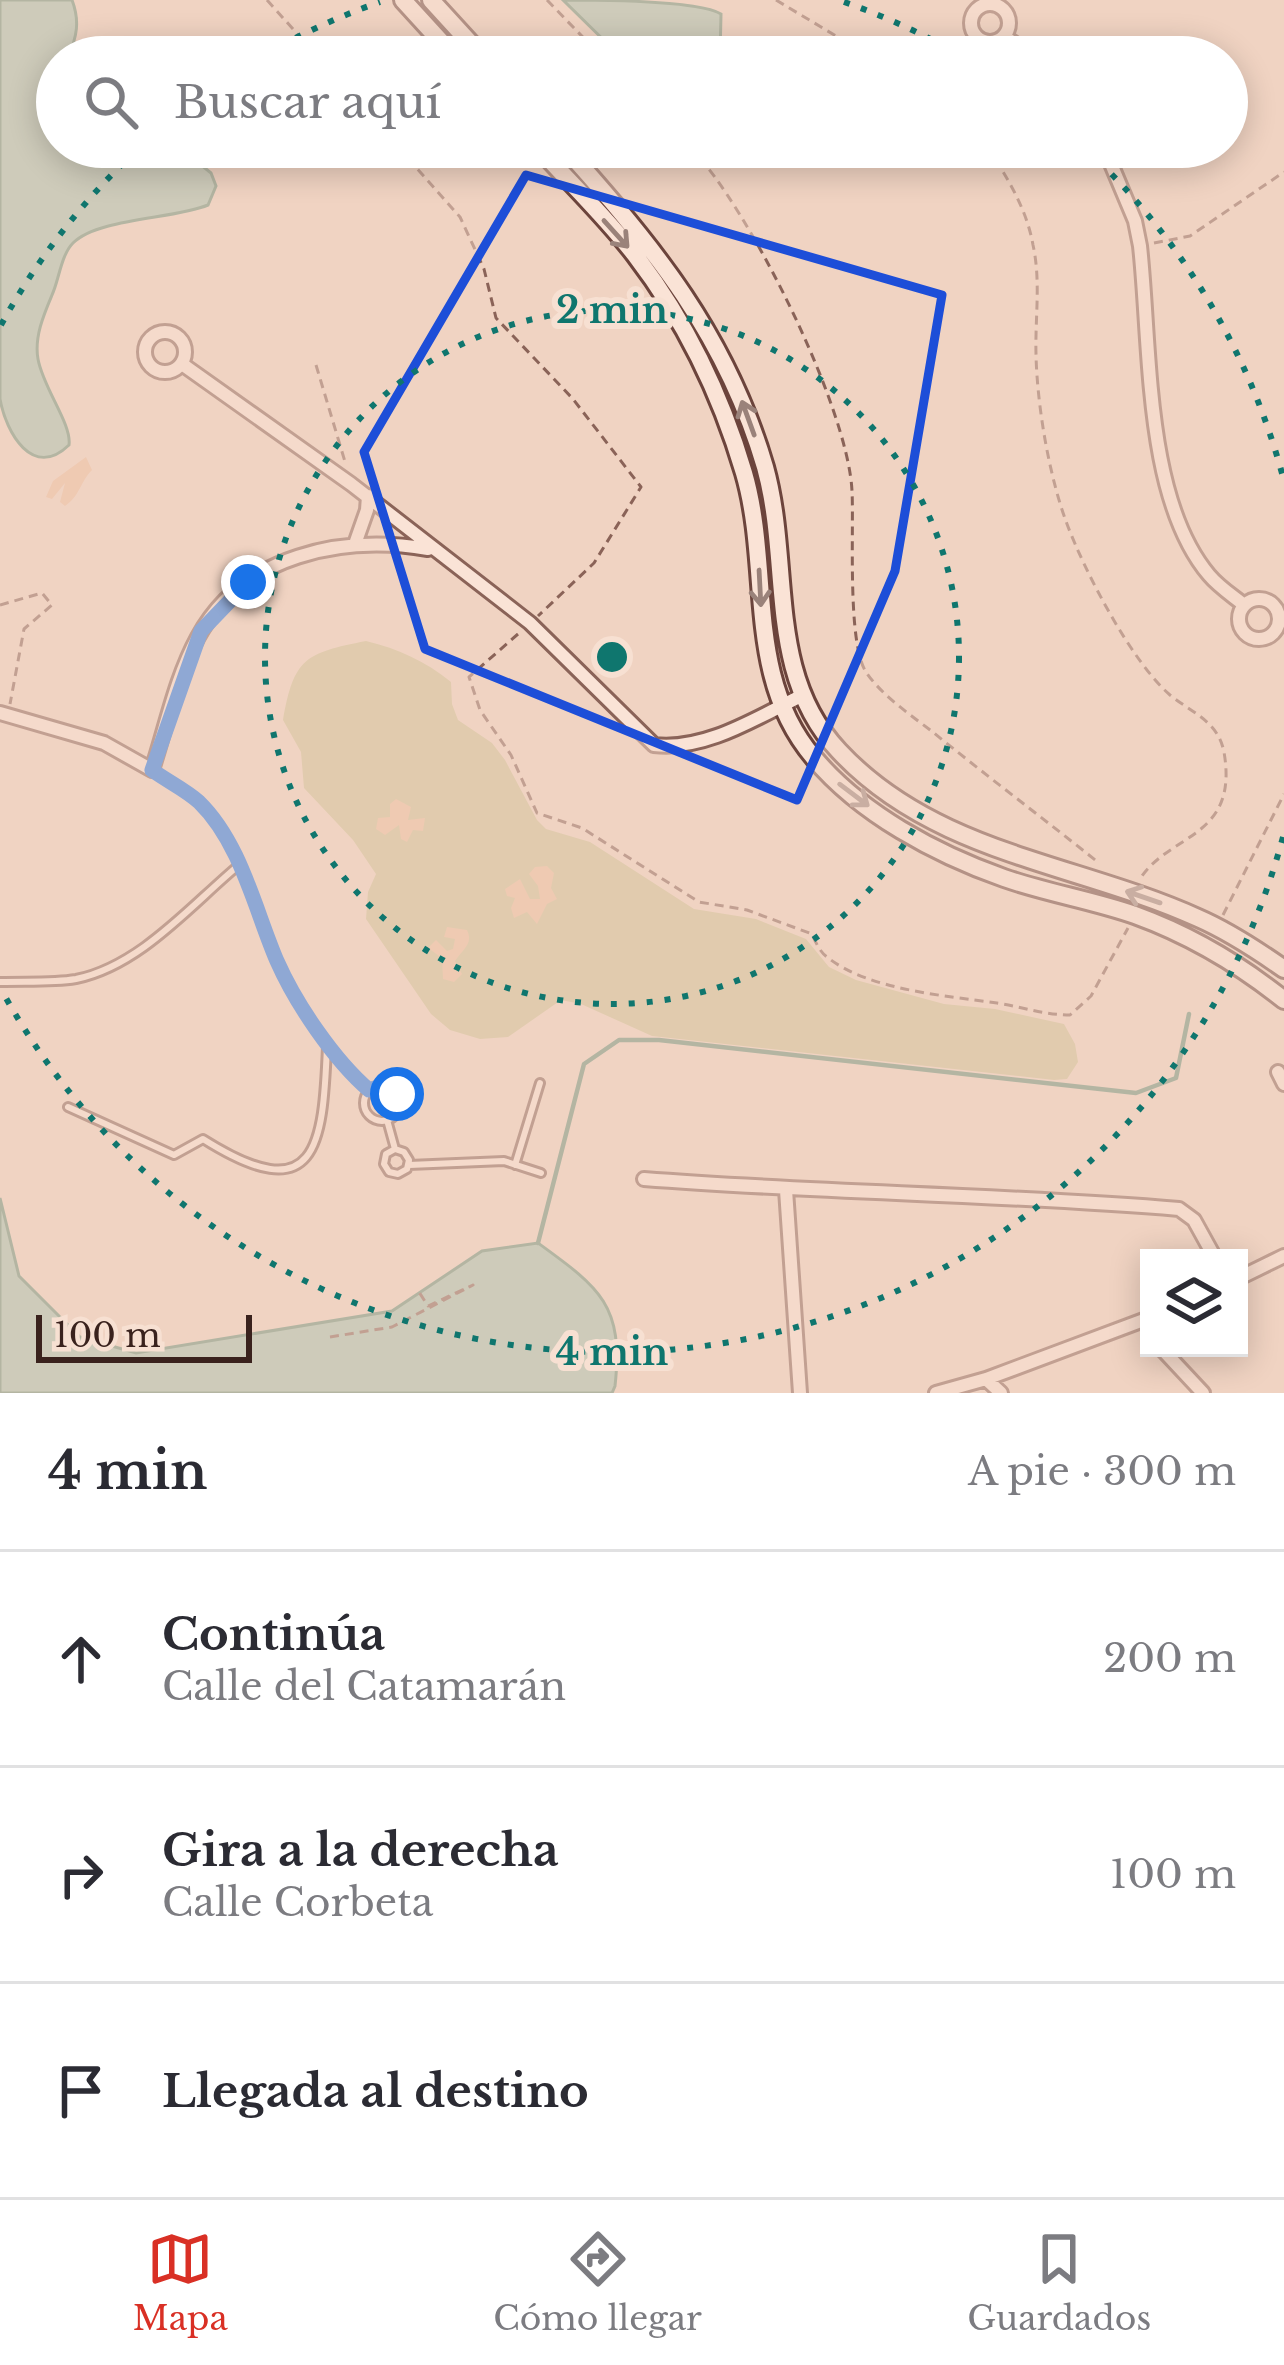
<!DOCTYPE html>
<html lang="es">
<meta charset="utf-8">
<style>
:root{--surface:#fff;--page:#f2f2f3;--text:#2b2b33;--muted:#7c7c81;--line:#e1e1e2;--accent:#d93025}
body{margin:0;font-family:"Libre Baskerville",serif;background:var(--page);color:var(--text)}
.controls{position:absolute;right:36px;bottom:36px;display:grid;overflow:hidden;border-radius:0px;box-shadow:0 6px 30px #0003}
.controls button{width:108px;height:108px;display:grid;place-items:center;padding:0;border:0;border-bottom:3px solid var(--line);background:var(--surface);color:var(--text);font:60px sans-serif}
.scale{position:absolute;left:36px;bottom:30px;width:216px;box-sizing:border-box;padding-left:12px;border:6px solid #3a221d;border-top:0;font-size:33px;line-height:42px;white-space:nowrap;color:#3a221d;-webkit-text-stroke:9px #f7e0d2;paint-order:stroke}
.stop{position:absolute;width:36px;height:36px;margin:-27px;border:9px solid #1a73e8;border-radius:50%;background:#fff}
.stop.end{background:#1a73e8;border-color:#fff;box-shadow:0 3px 12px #0008}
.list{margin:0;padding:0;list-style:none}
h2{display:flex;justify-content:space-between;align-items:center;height:156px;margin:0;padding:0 48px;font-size:51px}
h2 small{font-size:39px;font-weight:400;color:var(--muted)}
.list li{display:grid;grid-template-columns:78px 1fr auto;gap:36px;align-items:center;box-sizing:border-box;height:216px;padding:0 48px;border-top:3px solid var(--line)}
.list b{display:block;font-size:45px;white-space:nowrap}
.list p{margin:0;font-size:39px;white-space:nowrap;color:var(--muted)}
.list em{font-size:39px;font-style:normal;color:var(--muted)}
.icon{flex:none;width:66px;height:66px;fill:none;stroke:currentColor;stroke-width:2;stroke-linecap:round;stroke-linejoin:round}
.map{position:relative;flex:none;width:1284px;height:1393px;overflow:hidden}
.search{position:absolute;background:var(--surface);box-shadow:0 6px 30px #0003;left:36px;right:36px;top:36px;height:132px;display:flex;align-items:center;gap:30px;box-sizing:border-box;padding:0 42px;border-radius:66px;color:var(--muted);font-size:45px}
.sheet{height:804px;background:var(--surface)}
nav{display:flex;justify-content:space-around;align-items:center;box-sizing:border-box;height:168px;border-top:3px solid var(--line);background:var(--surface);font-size:33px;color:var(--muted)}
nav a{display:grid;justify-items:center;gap:6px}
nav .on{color:var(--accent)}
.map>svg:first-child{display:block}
</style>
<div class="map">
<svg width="1284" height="1393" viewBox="0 0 1284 1393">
<rect width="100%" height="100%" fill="#f0d3c2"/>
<path fill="#cec295" d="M366,641C399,649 425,661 451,682L452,704L458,720L492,743L505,760L537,820L546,829L590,842L694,909L756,919L806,939L829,967L856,980L944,1004L995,1009L1064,1024L1075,1044L1078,1062L1067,1079L1054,1080L652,1036L581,1004L561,1000L508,1037L480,1039L450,1030L431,1014L366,919L368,892L376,874L353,840L304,788L301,752L283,720C294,658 305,653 366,641Z"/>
<path fill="#edbe9e" d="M86,457L92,470C80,482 80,496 65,506L60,502L65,483L52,499L46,497L53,481Z
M396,799L411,807L408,820L425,818L423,831L413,830L407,842L401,839L399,825L385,835L376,829L378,818L390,817V804Z
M547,866L554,873L551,888L557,899L547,904L537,924L527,912L514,918L511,908L515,898L507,896L505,889L520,879L530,899H540L538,886L529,874L535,867Z
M447,927L467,930C474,944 462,950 455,961L462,974L454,982L443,979L442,958L428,948L436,940L447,951L453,949L455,939L444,937Z"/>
<path fill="#a5c2b0" stroke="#6b917b" stroke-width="3" d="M0,0H72C80,21 77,37 68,57H57V147H136L161,157L195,160L211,173L216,186L208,205C175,219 98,218 73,243C61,255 59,280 52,295C44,314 34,337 38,359C43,388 72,424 69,445C33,480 6,433 0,399Z
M563,0C598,0 698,0 721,14L720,57H621Z
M0,1198L19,1276L80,1337L136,1353L392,1311L482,1251L538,1243C600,1288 624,1305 615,1386L612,1393H0Z"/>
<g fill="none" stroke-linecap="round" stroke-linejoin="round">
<path stroke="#6b917b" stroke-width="4.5" d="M538,1243L584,1064L619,1040H659L1136,1093L1176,1078L1189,1014"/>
<defs>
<path id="lane" d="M152,770C167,781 186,790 199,802C241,842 255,910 277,961C296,1004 334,1060 369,1090
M0,982C24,981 52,983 76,979C140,966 191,905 239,865
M364 1103a18 18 0 1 1 36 0a18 18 0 1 1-36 0Z
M68,1107L174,1155L203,1139C317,1211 323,1146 327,1046
M387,1120L395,1149L404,1152L409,1160L407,1169L398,1174L389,1172L384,1164L386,1154L395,1149
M409,1165L504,1161L541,1173
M515,1165L540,1083"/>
<path id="street" d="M971 23a19 19 0 1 1 38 0a19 19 0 1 1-38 0Z
M1004,36L1033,57
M1104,147L1135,221L1140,246C1151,346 1144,498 1209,575C1219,587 1233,596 1244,605
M145 352a20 20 0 1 1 40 0a20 20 0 1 1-40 0Z
M182,364L351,484L530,623L654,745C705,751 756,718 801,696
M355,544L367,510L368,496
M1239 619a20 20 0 1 1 40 0a20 20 0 1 1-40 0Z
M0,713L104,743L152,770C166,727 176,677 198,637C243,554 343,535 428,549
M1278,1072L1284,1084
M644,1179C822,1193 1001,1194 1179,1209L1194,1220L1215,1258
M786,1190L800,1393
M1239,1278L1284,1256
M1161,1348L1203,1393
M986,1379L1001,1393
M936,1393L986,1379L1149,1318"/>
<path id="secondary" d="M403,0L455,57
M431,0L483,57
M538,147C570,183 606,217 635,255C684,319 721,395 744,473C772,569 744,676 814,758C861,814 936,854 1004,878C1047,893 1092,900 1135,915C1190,935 1239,964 1284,1000
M564,147C654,246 727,337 765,467C792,564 765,673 839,751C935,854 1077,863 1198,918C1228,931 1257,950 1284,969"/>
</defs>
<use href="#lane" stroke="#8a6358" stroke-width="12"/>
<use href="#street" stroke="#8a6358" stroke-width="18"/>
<use href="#secondary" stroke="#6c443c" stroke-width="22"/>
<path stroke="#8a6358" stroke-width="3" stroke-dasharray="9 6" stroke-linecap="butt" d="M267,0L318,57
M547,0L602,57
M776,0L871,57
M398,147L460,217L484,269L496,318L573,399L641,487L594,563L538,616
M690,147C749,207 848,407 852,491C854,529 847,643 866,672C882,696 911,715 934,733C988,777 1044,819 1099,863
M987,147C1007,176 1027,210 1033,245C1041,281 1035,318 1036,354C1037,405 1049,476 1067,524C1085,572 1131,661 1170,695C1192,713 1218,721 1224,752C1239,839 1169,833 1140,879
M1154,243L1190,236L1284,172
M316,365L346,465
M0,605L42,593L52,605L24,629L10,704
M518,634L469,677L480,710L511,755L537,813L582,828L699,902L747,910L812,934C816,943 820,952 827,957C868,990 947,996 997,1003C1023,1007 1044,1015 1070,1015L1091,996L1128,928
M1223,915L1284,794
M330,1337L392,1327L473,1285L428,1306L419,1292"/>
<use href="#lane" stroke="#fae3d6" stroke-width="6"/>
<use href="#street" stroke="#fae3d6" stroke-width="12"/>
<use href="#secondary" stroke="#fae3d6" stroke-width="16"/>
</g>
<defs><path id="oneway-shaft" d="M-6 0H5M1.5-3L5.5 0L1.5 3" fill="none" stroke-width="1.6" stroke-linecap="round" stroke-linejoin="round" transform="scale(3)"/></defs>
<g stroke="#9a827a">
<use href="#oneway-shaft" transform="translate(616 234) rotate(48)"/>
<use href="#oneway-shaft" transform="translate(748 418) rotate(-110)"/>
<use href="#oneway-shaft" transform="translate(760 588) rotate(87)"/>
<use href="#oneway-shaft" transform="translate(854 795) rotate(37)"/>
<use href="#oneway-shaft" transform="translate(1143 897) rotate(-161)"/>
</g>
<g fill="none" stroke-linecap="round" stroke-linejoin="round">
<path stroke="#1a73e8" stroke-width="15" d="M248,582L201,631L152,770C167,781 186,790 199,802C241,843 255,910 277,961C296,1004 334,1060 369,1090L384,1085L397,1094"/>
</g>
<path d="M0 0H1284V1393H0ZM526,175L942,295L895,571L797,800L425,649L364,452Z" fill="#f0d3c2" fill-opacity=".55" fill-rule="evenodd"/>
<path fill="none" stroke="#1d4ed8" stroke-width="9" stroke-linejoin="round" d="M526,175L942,295L895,571L797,800L425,649L364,452Z"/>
<g fill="none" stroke="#0f766e" stroke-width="6" stroke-dasharray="6 12">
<circle cx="612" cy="657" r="347"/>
<path d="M1283 837A695 695 0 0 1 1 989M1 325A695 695 0 0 1 138 149M264 55A695 695 0 0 1 380 2M844 2A695 695 0 0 1 960 55M1086 149A695 695 0 0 1 1283 477"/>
</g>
<circle cx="612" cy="657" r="18" fill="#0f766e" stroke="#f7e0d2" stroke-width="6"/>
<g font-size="36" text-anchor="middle" font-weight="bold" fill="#0f766e" stroke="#f7e0d2" stroke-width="12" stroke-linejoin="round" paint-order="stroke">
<text x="612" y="323">2 min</text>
<text x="612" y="1365">4 min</text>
</g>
</svg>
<div class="controls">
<button><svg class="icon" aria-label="layers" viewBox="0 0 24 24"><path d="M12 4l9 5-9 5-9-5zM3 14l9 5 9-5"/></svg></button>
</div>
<div class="scale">100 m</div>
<div class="stop" style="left:397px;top:1094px"></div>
<div class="stop end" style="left:248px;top:582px"></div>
<div class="search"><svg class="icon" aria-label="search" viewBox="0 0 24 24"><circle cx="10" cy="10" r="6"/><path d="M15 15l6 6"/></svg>Buscar aquí</div>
</div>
<section class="sheet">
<h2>4 min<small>A pie · 300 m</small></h2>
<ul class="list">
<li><svg class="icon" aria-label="ahead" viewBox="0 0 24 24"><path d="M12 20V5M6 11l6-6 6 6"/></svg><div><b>Continúa</b><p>Calle del Catamarán</p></div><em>200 m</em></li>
<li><svg class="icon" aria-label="right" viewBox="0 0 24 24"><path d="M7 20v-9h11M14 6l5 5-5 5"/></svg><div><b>Gira a la derecha</b><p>Calle Corbeta</p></div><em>100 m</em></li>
<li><svg class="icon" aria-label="arrive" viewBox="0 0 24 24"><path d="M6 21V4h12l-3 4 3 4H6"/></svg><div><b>Llegada al destino</b></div></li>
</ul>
</section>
<nav>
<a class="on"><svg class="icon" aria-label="map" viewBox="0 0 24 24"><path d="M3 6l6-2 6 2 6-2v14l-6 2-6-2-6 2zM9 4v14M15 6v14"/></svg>Mapa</a>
<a><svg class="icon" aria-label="directions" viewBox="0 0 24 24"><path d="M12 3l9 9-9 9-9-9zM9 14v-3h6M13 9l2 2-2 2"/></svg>Cómo llegar</a>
<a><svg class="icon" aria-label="saved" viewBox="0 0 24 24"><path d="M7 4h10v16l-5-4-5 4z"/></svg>Guardados</a>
</nav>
